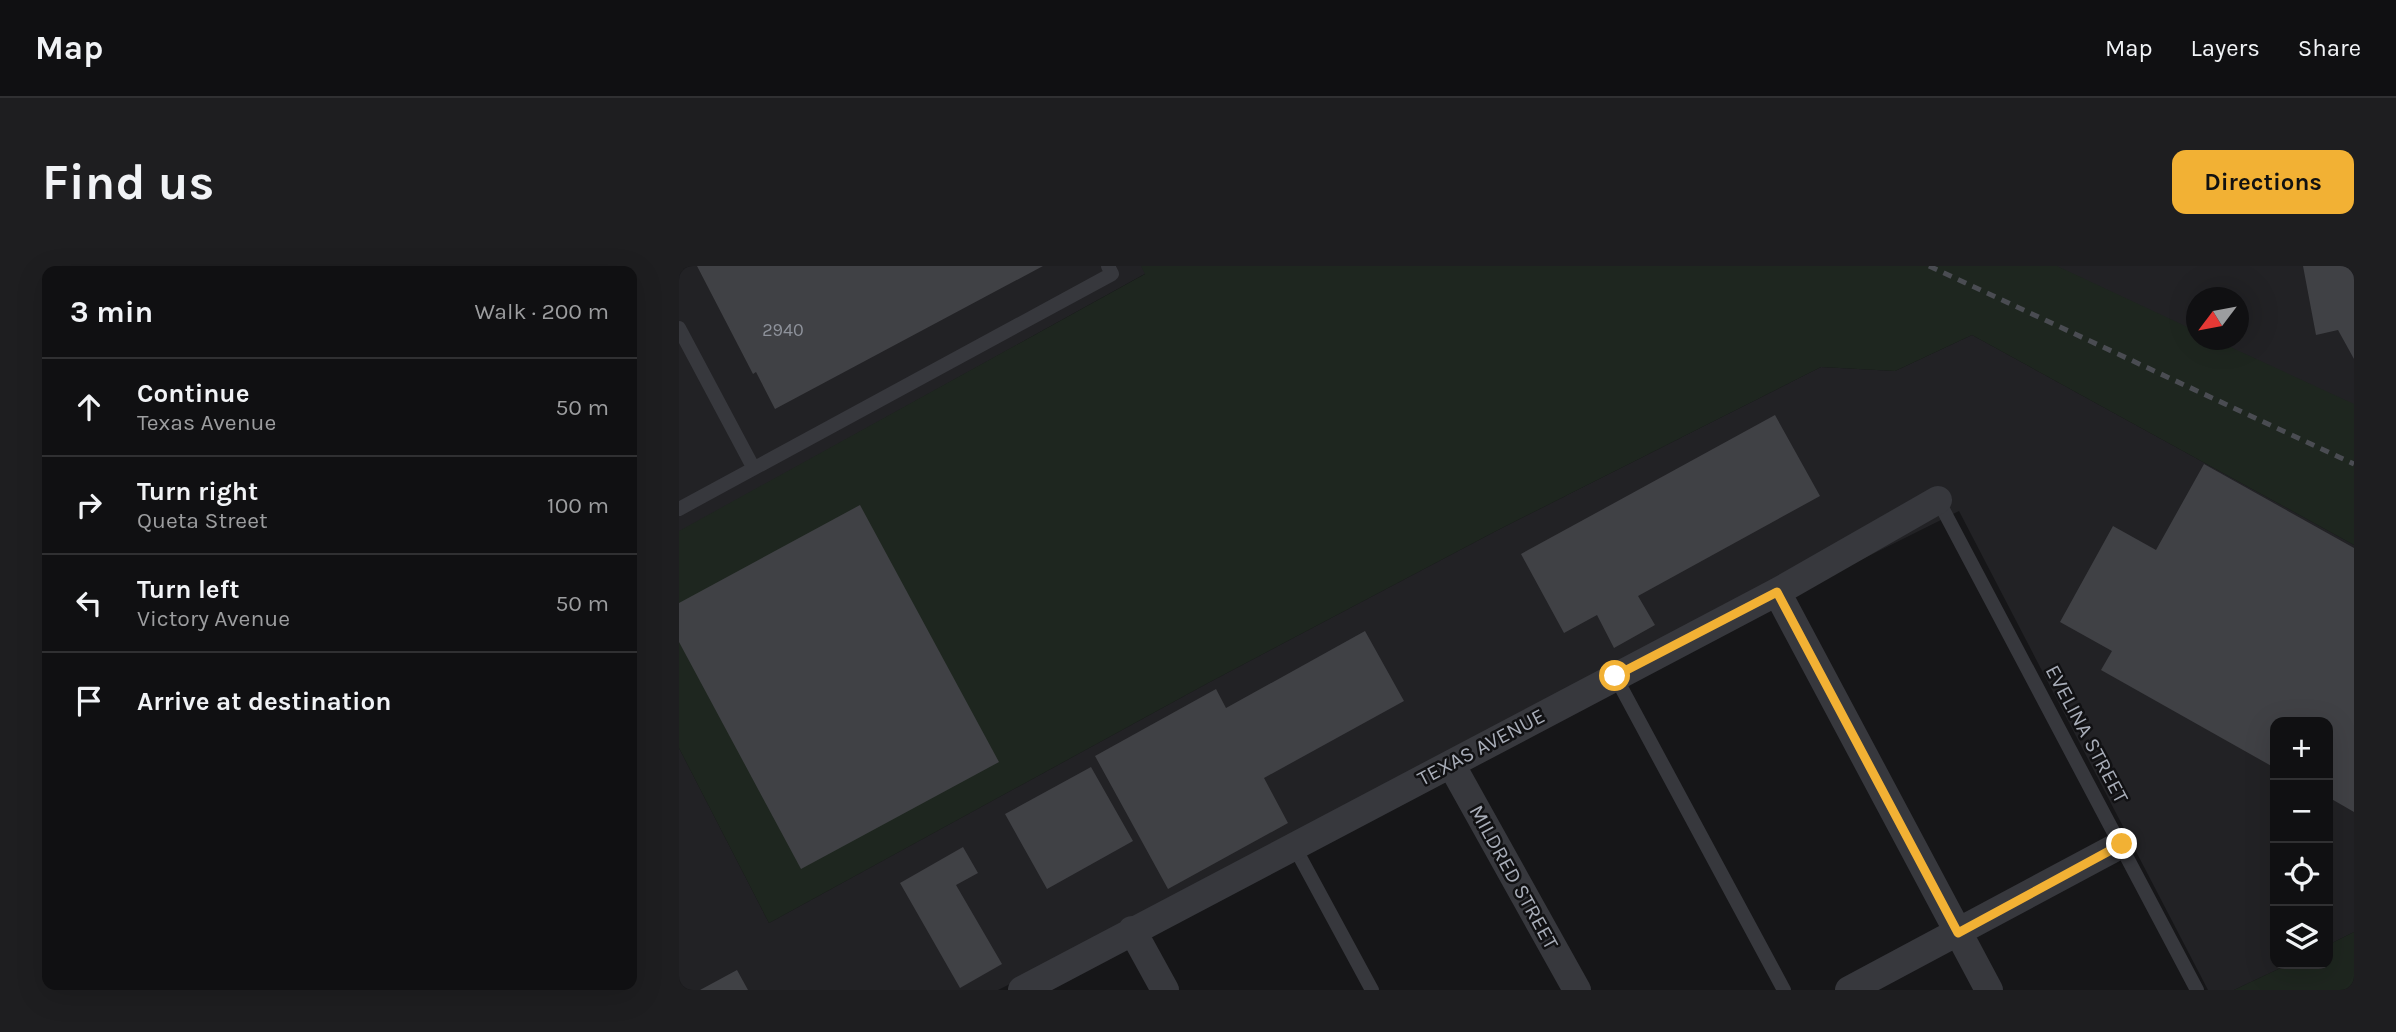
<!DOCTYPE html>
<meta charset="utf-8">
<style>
:root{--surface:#101012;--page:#1e1e20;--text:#f1f3f6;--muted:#9c9d9f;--line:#303032;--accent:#f2b134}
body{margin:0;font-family:Karla,sans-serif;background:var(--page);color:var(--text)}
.controls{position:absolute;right:21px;bottom:21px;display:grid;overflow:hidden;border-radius:14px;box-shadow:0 7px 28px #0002}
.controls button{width:63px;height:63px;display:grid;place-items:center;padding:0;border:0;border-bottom:2px solid var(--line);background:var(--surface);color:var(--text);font:35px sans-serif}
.compass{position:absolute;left:1507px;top:21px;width:63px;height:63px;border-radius:50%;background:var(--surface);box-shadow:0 7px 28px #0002;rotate:238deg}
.stop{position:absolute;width:21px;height:21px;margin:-16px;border:5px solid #f2b134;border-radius:50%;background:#fff}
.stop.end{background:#f2b134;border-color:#fff;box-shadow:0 2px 7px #0008}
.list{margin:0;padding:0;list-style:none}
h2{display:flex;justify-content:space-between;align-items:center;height:91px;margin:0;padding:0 28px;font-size:30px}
h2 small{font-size:23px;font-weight:400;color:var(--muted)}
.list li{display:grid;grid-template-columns:46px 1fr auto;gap:21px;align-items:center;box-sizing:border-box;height:98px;padding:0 28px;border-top:2px solid var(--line)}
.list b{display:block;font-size:26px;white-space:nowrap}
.list p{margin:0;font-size:23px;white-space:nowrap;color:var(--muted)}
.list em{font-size:23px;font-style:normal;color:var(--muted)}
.icon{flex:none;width:38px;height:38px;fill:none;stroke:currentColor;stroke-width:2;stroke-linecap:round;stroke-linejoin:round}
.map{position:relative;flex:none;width:1675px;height:724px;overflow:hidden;border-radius:14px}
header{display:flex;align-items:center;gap:42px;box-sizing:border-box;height:98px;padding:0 35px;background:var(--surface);border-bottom:2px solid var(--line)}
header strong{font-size:33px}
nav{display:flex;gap:38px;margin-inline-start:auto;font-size:24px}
.intro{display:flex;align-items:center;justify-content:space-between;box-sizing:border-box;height:168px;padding:0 42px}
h1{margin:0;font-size:49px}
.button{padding:18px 32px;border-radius:14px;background:var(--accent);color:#111;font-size:24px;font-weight:700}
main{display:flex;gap:42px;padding:0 42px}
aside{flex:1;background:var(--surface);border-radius:14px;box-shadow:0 7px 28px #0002}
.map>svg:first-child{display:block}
</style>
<header>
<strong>Map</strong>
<nav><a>Map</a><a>Layers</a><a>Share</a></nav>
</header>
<div class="intro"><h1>Find us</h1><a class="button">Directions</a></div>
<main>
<aside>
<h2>3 min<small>Walk · 200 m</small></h2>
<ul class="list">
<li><svg class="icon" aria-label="ahead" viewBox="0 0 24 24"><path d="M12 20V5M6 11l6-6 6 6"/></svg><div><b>Continue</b><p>Texas Avenue</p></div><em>50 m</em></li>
<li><svg class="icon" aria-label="right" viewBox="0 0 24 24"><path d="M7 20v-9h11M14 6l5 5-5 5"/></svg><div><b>Turn right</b><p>Queta Street</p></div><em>100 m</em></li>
<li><svg class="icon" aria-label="left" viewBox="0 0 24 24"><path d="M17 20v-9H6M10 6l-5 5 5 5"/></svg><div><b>Turn left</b><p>Victory Avenue</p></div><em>50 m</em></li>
<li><svg class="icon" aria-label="arrive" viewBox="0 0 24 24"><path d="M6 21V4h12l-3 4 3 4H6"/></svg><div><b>Arrive at destination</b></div></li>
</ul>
</aside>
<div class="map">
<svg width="1675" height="724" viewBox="0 0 1675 724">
<rect width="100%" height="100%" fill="#161618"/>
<path fill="#222225" d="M0,0H480L0,266Z
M1377,0H1675V144L1529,74H1560V32H1518L1517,68Z
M1293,69L1675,279V666L1649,679V456H1596V698H1610L1555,724H1529L1280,245L319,724H0V482L90,657L529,417L817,265L1142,101L1216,105Z"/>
<path fill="#1e261f" d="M462,0H1378L1517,65L1518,74H1536L1675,138V279L1293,69L1216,105L1142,101L817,265L529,417L90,657L0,482V265L466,8Z
M1675,666V724H1555L1610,698H1649V679Z"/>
<path fill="#404145" d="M18,0H364L96,143L77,106L74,108Z
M1624,0H1675V93L1659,64L1637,69Z
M1096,149L1141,230L959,330L976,359L935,382L918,349L885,367L842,288Z
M1525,198L1675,282V546L1649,531V456H1596V502L1422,404L1433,385L1381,356L1434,260L1477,284Z
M181,239L320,496L122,603L0,376V337Z
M686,365L725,435L585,512L609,557L489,623L416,490L537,423L547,442Z
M412,501L454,575L368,623L326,548Z
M284,581L299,607L277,619L323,698L281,722L221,617Z
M58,704L69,724H21Z"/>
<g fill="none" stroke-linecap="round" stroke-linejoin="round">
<path stroke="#37383d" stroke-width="14" d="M0,62L74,201
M1259,234L1518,724
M0,243L433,8L429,0
M936,410L1105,724
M615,580L693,724"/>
<path stroke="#37383d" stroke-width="28" d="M1098,326L1310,724
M772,498L898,724
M453,664L486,724
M343,724L1098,326L1259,234
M1170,724L1443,578"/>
<path stroke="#4a4c52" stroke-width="5" stroke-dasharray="9 7" stroke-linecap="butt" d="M1250,0L1675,198"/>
</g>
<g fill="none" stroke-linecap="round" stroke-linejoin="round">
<path stroke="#f2b134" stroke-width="9" d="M936,410L1098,326L1279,667L1443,578"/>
</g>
<g text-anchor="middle" stroke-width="5" stroke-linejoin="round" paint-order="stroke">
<g font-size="18" fill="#8e929b">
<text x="104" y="70">2940</text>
</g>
<g font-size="21" fill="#a8adb8" stroke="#111113">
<text transform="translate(1408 468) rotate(62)" y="7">EVELINA STREET</text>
<text transform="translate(802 481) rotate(-28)" y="7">TEXAS AVENUE</text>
<text transform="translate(835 611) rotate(61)" y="7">MILDRED STREET</text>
</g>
</g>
</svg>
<div class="controls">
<button>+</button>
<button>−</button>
<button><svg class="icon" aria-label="locate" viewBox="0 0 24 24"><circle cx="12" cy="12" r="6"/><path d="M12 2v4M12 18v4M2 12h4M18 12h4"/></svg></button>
<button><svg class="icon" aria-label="layers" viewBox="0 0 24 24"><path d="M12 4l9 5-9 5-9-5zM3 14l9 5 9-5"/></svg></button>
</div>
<svg class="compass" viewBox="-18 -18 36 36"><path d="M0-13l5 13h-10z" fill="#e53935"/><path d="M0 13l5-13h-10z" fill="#9c9d9f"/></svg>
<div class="stop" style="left:936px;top:410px"></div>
<div class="stop end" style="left:1443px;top:578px"></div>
</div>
</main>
